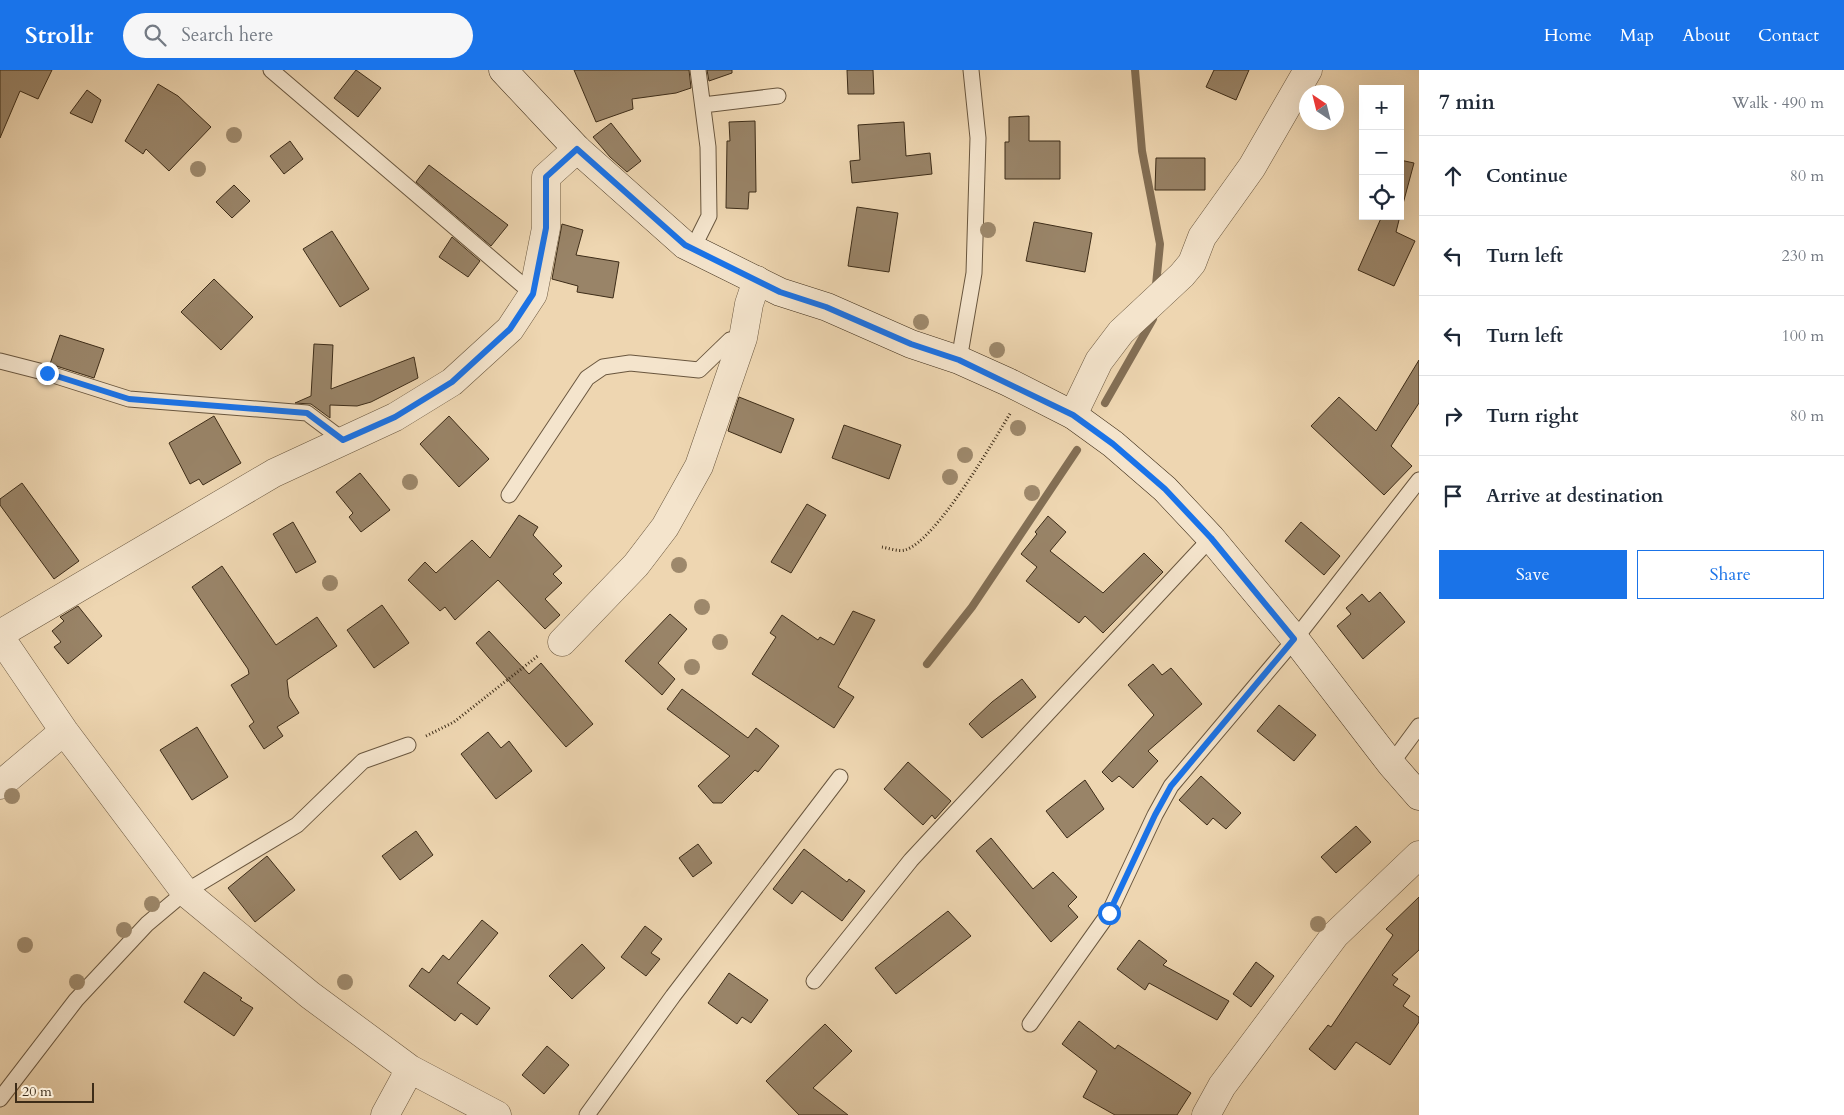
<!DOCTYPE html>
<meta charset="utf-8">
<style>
:root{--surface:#fff;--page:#f6f6f7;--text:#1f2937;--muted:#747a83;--line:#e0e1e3;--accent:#1a73e8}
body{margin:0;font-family:Cardo,serif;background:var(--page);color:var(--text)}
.controls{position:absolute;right:15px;top:15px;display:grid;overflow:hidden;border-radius:0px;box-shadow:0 5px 20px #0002}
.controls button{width:45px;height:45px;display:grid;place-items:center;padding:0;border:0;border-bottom:1px solid var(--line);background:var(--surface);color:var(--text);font:25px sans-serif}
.compass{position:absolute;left:1299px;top:15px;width:45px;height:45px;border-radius:50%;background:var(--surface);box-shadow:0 5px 20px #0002;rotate:325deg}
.scale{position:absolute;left:15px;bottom:12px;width:79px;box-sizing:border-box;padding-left:5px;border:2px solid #3d2c18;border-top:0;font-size:14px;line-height:18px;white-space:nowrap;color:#3d2c18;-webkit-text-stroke:4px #f4e4cc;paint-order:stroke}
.stop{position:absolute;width:15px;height:15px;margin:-11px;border:4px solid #1a73e8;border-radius:50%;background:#fff}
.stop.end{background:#1a73e8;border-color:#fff;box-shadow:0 1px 5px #0008}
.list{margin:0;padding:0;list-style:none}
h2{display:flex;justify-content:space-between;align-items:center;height:65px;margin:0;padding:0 20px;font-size:21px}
h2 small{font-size:16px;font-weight:400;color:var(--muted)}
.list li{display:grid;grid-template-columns:32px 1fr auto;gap:15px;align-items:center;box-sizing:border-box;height:80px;padding:0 20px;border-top:1px solid var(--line)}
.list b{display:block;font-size:19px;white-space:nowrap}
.list em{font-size:16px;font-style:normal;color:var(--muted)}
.actions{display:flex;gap:10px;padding:15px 20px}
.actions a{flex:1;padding:11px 0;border:1px solid var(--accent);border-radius:0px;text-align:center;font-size:18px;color:var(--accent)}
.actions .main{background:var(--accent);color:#fff}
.icon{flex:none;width:28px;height:28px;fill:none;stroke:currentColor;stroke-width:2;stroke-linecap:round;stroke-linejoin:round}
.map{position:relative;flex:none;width:1419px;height:1045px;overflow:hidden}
header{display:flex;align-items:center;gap:30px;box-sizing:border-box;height:70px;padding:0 25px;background:var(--accent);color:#fff}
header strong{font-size:24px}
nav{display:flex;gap:28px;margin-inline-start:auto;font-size:18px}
.search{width:350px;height:45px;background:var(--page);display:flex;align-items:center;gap:12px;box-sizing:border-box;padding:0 18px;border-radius:28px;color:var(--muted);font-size:19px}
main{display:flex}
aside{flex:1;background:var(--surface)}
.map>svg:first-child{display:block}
</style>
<header>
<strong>Strollr</strong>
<div class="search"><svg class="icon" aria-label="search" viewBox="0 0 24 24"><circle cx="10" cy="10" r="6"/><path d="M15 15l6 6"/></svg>Search here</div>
<nav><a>Home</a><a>Map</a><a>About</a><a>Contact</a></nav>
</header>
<main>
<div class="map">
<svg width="1419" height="1045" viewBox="0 0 1419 1045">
<rect width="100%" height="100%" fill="#eed6b1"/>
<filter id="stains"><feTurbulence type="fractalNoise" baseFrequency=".004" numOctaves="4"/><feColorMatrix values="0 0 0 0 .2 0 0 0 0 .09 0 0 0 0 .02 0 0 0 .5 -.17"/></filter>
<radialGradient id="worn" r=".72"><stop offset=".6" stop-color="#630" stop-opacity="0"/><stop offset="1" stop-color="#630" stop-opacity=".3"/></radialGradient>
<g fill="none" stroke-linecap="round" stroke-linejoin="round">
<path stroke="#836f55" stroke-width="8" d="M1135,0L1142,81L1160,174L1156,215
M1105,333L1153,249
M927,594L972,537L1077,380"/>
</g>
<path fill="#998468" stroke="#3d2c18" d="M0,0H52L38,29L20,21L0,68Z
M356,0L381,18L358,47L334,28Z
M574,0H689L691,18L676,23L632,29L633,39L596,52Z
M707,0H732V3L709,11Z
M847,0H873L874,24H848Z
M1214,0H1249L1236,30L1206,17Z
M158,14L178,26L211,57L169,101L146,79L143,84L125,71Z
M87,20L101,30L92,53L70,43Z
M1029,46V71H1060V109H1005V72H1009V47Z
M755,51L756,122H749L748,139L726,138L727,71H730L729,52Z
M904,52L906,86L930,83L932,104L852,113L850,91L860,90L858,55Z
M611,53L641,91L627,102L610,87L593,67Z
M290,71L303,89L284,104L270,86Z
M1156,88H1205V120H1155Z
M1400,90L1414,93L1400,145Z
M429,95L508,155L491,176L416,112Z
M234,115L250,131L232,148L216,132Z
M857,137L898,143L889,202L848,196Z
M1382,146H1400L1396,162L1415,171L1394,216L1358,200Z
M1034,152L1092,163L1085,202L1026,191Z
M562,154L583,160L576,185L619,192L613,228L577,222L578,216L552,209Z
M332,161L369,219L340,237L303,179Z
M452,167L480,191L468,207L439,187Z
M214,209L253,247L221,280L181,242Z
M60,265L104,279L94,308L50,294Z
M314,274L333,275L331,319L414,287L418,308L371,332L357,336L330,335V348L311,334L295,333L311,326Z
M1419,290V333L1391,376L1412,396L1384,425L1311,356L1339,327L1376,361Z
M739,327L794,349L781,383L728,361Z
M214,346L241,393L203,415L199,409L190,414L169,373Z
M449,346L489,389L459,417L420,374Z
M844,355L901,375L889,409L832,388Z
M360,403L390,440L361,462L349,447L353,443L336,422Z
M22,413L79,491L54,509L0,435V429Z
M807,434L826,445L791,503L771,492Z
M519,445L538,457L533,465L562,496L553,504L562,513L545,529L560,545L545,559L498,510L455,550L445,537L440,541L408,510L425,492L436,503L472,470L490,488Z
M1048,446L1066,462L1050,481L1103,523L1144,483L1163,502L1103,563L1085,546L1079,553L1026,511L1037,497L1021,484L1037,464L1035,462Z
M293,452L316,492L296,503L273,464Z
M1301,452L1340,486L1324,505L1285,471Z
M222,496L276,575L317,547L337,576L287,610L289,627L299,643L277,657L283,666L264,679L249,656L254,652L231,615L249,604L248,599L192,517Z
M1380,522L1405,552L1363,589L1337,556L1351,544L1346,538L1362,524L1369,532Z
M382,535L409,573L374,598L347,560Z
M78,536L102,566L68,594L54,577L61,572L52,561L64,551L60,547Z
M853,541L875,550L838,617L854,627L834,658L752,604L776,567L770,563L782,545L818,570L820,567L834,575Z
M670,544L687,559L658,593L675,609L662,625L625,591Z
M489,561L529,604L541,593L593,654L566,677L476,573Z
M1153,594L1162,605L1171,598L1202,634L1148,681L1158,691L1133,718L1119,706L1112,712L1102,702L1154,645L1128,615Z
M1022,609L1036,627L982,668L969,654L992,632Z
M682,619L748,668L756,658L779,676L758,702L755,700L722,733H713L698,716L730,686L667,639Z
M1279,635L1316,665L1294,691L1257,661Z
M197,657L228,707L192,730L160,680Z
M488,662L501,678L509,671L532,701L496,729L461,684Z
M908,692L951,731L935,749L932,745L923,755L884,719Z
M1201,706L1241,743L1226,759L1213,748L1207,755L1179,730Z
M1085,710L1104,739L1067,768L1046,741Z
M1356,756L1371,772L1336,803L1321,787Z
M416,761L433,785L400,810L382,786Z
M991,768L1033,819L1053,802L1077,827L1068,836L1078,847L1051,872L976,781Z
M698,774L712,793L693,807L679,788Z
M804,779L847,812L849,809L865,821L842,851L802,821L792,834L773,819Z
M267,786L295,820L255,852L228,818Z
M1419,827V880L1392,905L1398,909L1393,915L1410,926L1403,936L1419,947V952L1390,995L1356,972L1335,1000L1309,979L1328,955L1331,957L1393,865L1386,859Z
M948,841L971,866L896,924L875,898Z
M482,850L498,863L457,913L490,938L477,955L461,943L455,951L409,916L422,898L429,903L443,885L449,890Z
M645,856L662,869L651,883L660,889L646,906L621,887Z
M1139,870L1167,891L1163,895L1229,931L1217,950L1149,913L1145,920L1117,899Z
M582,874L605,898L572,929L549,906Z
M1256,892L1274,906L1251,937L1233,924Z
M204,902L242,928L240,930L253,938L234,966L184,932Z
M729,903L768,930L751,953L742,947L737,954L708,933Z
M1079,951L1115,979L1118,975L1191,1023L1177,1045H1115L1083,1027L1097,1001L1062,974Z
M825,954L852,981L813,1018L848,1045H799L766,1011Z
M547,976L569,995L544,1024L522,1005Z"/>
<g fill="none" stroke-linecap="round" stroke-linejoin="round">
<defs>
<path id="lane" d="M271,0L533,224
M703,35L778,26
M693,178L709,146L708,77L698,0
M959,290L974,203L978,68L971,0
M0,291L47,303L129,329L307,343L343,370
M509,425L587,308L603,297L630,293L699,300L730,270L743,268
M1391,694L1419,656
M814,911L911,790L1211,468
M1030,954L1109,843L1155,745L1171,716L1295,569L1419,410
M0,1029L76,930L147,854L185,822L297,755L363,691L408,675
M587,1045L673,926L840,707"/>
<path id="street" d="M1073,345L1099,291L1121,262L1182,205L1192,193L1202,167L1252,97L1308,0
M0,564L274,403L395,347L452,312L510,259L533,224L546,158V107L577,79
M0,567L64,661L185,822L310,925L410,999L497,1045
M562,572L636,495L665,457L699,396L743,268L749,234L757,210
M0,715L64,661
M385,1045L410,999
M1206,1045L1222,1016L1335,865L1419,785"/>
<path id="secondary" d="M503,0L577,79L685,175L780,222L827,237L911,274L959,290L1008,312L1073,345L1113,374L1165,419L1211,468L1295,569L1391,694L1419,726"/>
</defs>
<use href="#lane" stroke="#69563e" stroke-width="17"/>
<use href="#street" stroke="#69563e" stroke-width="29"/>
<use href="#secondary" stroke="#3d2c18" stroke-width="29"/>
<path stroke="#3d2c18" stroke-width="3" stroke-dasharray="1 2.5" stroke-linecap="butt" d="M882,477C888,478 899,482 905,480C936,471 993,372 1011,342
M426,666L454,652L539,585"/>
<use href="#lane" stroke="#f4e4cc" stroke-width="15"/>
<use href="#street" stroke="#f4e4cc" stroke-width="28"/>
<use href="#secondary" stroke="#f4e4cc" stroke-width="28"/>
</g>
<g fill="#9d886b">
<circle cx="234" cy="65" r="8"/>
<circle cx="198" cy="99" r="8"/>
<circle cx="988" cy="160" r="8"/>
<circle cx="921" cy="252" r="8"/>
<circle cx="997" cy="280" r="8"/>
<circle cx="1018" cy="358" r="8"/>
<circle cx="965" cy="385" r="8"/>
<circle cx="950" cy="407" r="8"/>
<circle cx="410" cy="412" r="8"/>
<circle cx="1032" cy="423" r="8"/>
<circle cx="679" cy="495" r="8"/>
<circle cx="330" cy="513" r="8"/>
<circle cx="702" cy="537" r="8"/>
<circle cx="720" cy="572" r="8"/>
<circle cx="692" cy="597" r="8"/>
<circle cx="12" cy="726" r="8"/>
<circle cx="152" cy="834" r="8"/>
<circle cx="1318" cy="854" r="8"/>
<circle cx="124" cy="860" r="8"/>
<circle cx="25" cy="875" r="8"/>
<circle cx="77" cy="912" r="8"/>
<circle cx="345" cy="912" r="8"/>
</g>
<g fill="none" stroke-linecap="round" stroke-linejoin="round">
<path stroke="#1a73e8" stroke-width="6" d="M47,303L129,329L307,343L343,370L395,347L452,312L510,259L533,224L546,158V107L577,79L685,175L780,222L826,237L911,274L959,290L1073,345L1113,374L1165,419L1211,468L1294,569L1171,716L1155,745L1109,843"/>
</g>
<rect width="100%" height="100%" filter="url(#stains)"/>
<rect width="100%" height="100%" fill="url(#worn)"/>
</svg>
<div class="controls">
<button>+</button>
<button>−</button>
<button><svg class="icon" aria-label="locate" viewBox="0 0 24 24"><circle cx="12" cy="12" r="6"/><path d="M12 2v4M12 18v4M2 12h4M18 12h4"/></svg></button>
</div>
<svg class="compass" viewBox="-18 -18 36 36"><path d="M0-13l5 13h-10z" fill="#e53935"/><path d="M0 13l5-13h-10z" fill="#747a83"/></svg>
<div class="scale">20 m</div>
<div class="stop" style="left:1109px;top:843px"></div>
<div class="stop end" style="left:47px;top:303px"></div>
</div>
<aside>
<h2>7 min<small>Walk · 490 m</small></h2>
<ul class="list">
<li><svg class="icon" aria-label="ahead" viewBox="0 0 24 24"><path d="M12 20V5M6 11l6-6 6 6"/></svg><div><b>Continue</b></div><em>80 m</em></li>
<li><svg class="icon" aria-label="left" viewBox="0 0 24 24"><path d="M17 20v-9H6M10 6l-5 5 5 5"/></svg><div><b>Turn left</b></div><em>230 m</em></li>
<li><svg class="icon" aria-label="left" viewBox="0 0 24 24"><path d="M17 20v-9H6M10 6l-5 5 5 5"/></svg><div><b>Turn left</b></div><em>100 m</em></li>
<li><svg class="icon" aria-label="right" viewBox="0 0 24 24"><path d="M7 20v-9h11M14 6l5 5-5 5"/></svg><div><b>Turn right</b></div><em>80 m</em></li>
<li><svg class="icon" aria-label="arrive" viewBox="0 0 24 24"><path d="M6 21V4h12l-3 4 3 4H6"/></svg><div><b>Arrive at destination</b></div></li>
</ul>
<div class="actions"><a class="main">Save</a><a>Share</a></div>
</aside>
</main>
